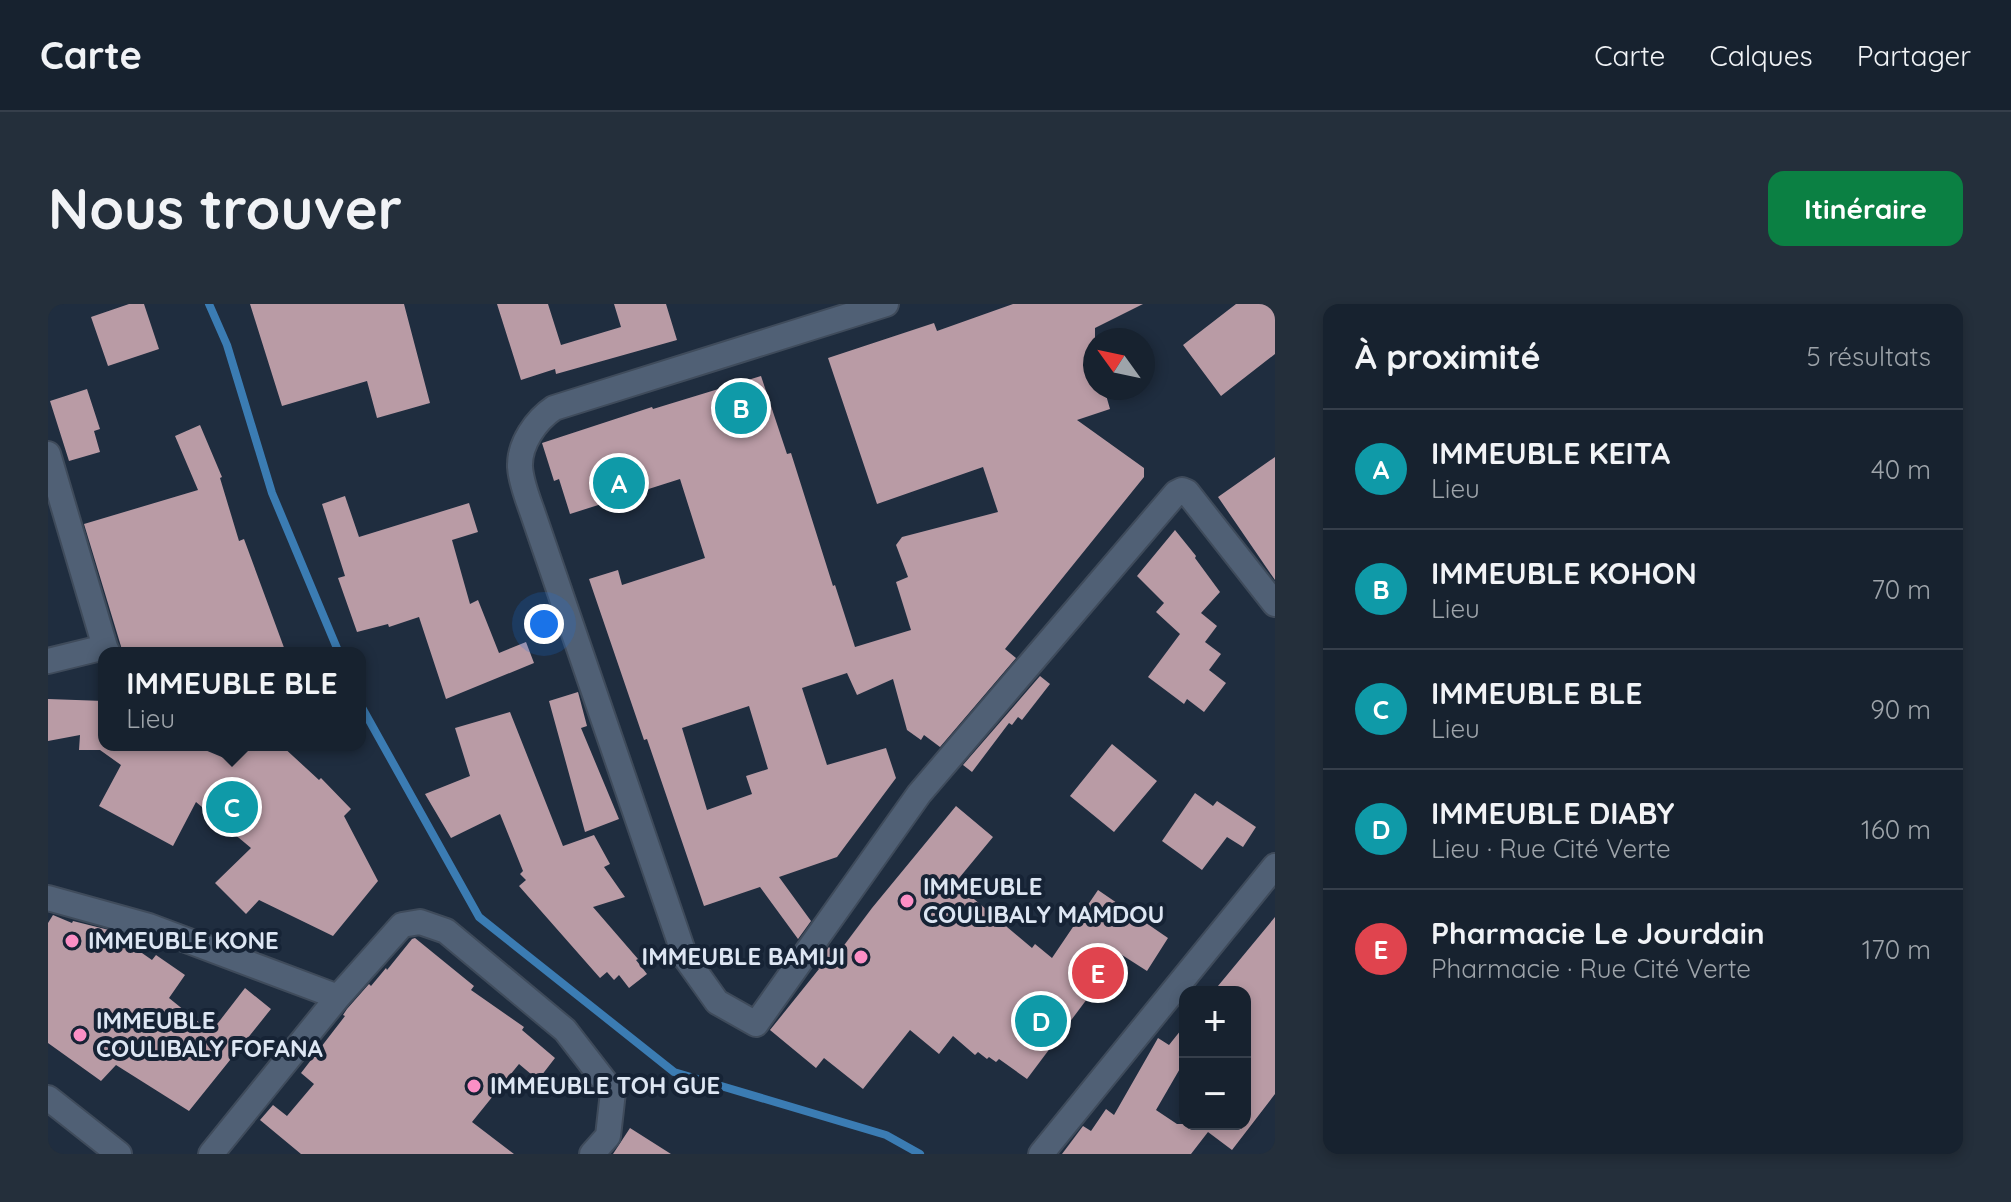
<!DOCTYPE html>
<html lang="fr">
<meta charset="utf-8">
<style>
:root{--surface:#17222f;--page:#242f3b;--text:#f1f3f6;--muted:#9ea4aa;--line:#363f4b;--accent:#0b8043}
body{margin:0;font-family:Quicksand,sans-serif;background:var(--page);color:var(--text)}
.controls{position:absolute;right:24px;bottom:24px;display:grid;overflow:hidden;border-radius:16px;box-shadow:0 4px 12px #0003}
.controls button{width:72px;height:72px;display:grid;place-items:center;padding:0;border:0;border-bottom:2px solid var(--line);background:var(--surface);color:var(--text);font:40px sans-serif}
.compass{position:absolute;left:1035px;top:24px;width:72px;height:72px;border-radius:50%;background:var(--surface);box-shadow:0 4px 12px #0003;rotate:303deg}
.you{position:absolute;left:496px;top:320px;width:28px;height:28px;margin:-20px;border:6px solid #fff;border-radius:50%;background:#1a73e8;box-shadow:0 0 0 12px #1a73e833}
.badge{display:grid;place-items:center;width:52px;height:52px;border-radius:50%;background:var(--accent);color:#fff;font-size:26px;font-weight:700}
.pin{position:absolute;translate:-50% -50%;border:4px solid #fff;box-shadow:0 2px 8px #0006}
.popup{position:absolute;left:50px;top:343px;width:268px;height:104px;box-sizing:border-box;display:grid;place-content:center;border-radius:16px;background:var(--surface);filter:drop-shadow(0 2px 6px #0005);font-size:26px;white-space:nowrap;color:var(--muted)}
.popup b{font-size:30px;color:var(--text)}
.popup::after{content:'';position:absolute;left:50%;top:100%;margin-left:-16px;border:16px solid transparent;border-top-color:var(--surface)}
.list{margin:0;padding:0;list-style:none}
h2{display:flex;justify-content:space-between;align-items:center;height:104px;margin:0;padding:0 32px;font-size:34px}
h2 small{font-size:26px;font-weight:400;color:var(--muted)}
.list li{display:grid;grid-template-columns:52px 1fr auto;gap:24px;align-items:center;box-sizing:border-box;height:120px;padding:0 32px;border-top:2px solid var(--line)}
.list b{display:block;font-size:30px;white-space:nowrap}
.list p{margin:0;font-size:26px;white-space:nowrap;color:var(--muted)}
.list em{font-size:26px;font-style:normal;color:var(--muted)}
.map{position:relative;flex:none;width:1227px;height:850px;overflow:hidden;border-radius:16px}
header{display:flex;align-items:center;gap:48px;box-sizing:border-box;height:112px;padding:0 40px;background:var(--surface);border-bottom:2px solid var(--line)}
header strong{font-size:38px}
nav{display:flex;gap:44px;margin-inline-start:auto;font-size:28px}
.intro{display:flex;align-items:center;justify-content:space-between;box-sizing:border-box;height:192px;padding:0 48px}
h1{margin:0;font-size:56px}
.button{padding:20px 36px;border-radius:16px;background:var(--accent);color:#fff;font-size:28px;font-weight:700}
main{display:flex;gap:48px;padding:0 48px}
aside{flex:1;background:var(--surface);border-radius:16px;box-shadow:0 4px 12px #0003}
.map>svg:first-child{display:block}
</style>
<header>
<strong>Carte</strong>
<nav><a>Carte</a><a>Calques</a><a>Partager</a></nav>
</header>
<div class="intro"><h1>Nous trouver</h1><a class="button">Itinéraire</a></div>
<main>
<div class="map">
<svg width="1227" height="850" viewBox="0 0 1227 850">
<rect width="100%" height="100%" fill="#1f2d3f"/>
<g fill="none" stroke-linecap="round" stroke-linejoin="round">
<path stroke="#3b7cb3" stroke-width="8" d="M161,0L179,41L224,189L291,349
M312,400L431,613L626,768L838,831L872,850"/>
</g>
<path fill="#b99ba5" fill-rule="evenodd" d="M81,0H96L111,45L60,62L43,13Z
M202,0H356L382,99L329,114L319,77L234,102Z
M449,0H500L513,41L573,23L566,0H618L629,36L508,70L507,65L473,76Z
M965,0H1095L1047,24V84H1056L1062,105L1029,116L1096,164V173L957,345L968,354L892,443L876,431L873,436L859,426L845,375L809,391L799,369L754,384L779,461L838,444L848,474L789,553L731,573L763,617L750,635L712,583L656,602L599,435L596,436L541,275L570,266L574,281L657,254L632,175L522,210L511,175L506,177L494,139L604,103L605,105L713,72L739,150L743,149L785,282L787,281L807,343L863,326L848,278L860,273L848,241L854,233L950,208L935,163L829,200L780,54L886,19L889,27ZM701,402L720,465L698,472L704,490L659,506L634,424Z
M1188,0H1227V50L1173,92L1135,41Z
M39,85L52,125L46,127L52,148L21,157L2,97Z
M152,121L174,173L172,174L191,237L196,235L238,349H75L36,220L150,186L127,132Z
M1227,153V276L1170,193Z
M297,192L311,233L421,199L430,228L404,236L422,300L430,296L451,349L478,338L486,359L398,395L371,313L341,323L340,320L309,328L290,274L297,272L274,200Z
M1127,226L1148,252L1147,254L1172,288L1153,309L1169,322L1157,338L1173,350L1161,366L1178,379L1156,408L1139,395L1136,400L1100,373L1132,330L1108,308L1116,299L1089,272Z
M992,372L1002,380L974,416L970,413L964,421L961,419L924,468L915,461Z
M530,388L539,422L533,424L571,515L537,528L501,397Z
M0,395L56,397V441H145L181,456L190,441H233L271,476L273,474L303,505L296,512L330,577L285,632L211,596L198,610L167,579L203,544L148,498L125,542L51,502L73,461L52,446H31L32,431L0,437Z
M462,408L515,542L546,531L562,560L556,563L577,593L545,603L590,655L588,656L599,670L581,684L571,671L566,676L559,668L552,674L471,582L478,576L472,570L475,567L452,510L403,534L377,490L422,472L407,424Z
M1064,440L1109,477L1066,528L1022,492Z
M1147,489L1165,502L1169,497L1208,523L1195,543L1179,533L1154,566L1114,537Z
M908,502L945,533L907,579L984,644L987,640L1004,654L1050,586L1120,634L1099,667L1074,651L1053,680L1051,679L979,775L951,755L948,758L941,753L939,755L930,748L927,751L905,732L891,750L862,726L815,785L776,754L768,764L722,726L771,665L768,661L781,643L788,652L824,604Z
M5,611L24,619L25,617L61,626L104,656L108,651L137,671L121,694L163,728L197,684L223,705L141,807L68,761L53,777L0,739V619Z
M1227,613V790L1184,846L1160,828L1143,850H1014L1035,822L1043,827L1058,805L1066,811L1110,734L1121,741L1137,721V756L1108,806L1129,820H1197V688H1165Z
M367,634L426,682L423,686L476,723L474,726L507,754L490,776L471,760L424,818L466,850H253L212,816L225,801L239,812L266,780L253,769L297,712L295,711L299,705L321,680L323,682L338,664L339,666L364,635Z
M582,824L623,850H565Z"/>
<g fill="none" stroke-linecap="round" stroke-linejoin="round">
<defs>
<path id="minor" d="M838,0L506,104C488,116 471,140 472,163C473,178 479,193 484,207L637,653L669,698L708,720L871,490L1128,189L1134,186L1139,188L1227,300
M0,150L57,343
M0,357L57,343L60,349
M0,594L101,622L290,693
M0,794L71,850
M163,850L290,693L354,621L372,618L398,627L517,726L565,788L560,832L544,850
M993,850L1227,562"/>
</defs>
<use href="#minor" stroke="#3f4b5b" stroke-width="28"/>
<use href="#minor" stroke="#506075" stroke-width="24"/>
</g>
<g fill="#fb8fc5" stroke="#162335" stroke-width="3">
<circle cx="859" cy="597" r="8"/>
<circle cx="24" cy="637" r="8"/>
<circle cx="813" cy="653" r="8"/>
<circle cx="32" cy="731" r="8"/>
<circle cx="426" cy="782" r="8"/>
</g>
<g text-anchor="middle" stroke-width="8" stroke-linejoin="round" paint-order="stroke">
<g font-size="24" font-weight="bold" fill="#dde6f3" stroke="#162335" text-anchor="start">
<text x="875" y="591">IMMEUBLE<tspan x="875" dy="28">COULIBALY MAMDOU</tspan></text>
<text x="40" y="645">IMMEUBLE KONE</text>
<text x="797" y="661" text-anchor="end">IMMEUBLE BAMIJI</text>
<text x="48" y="725">IMMEUBLE<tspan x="48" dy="28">COULIBALY FOFANA</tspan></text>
<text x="442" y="790">IMMEUBLE TOH GUE</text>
</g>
</g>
</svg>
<div class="controls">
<button>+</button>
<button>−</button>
</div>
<svg class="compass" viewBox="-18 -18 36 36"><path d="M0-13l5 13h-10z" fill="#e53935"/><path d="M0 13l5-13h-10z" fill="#9ea4aa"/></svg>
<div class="you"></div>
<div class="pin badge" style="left:571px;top:179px;background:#0f9aa8">A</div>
<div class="pin badge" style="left:693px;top:104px;background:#0f9aa8">B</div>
<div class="pin badge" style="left:184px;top:503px;background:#0f9aa8">C</div>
<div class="popup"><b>IMMEUBLE BLE</b>Lieu</div>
<div class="pin badge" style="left:993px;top:717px;background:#0f9aa8">D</div>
<div class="pin badge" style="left:1050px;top:669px;background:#e0444e">E</div>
</div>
<aside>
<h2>À proximité<small>5 résultats</small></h2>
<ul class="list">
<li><span class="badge" style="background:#0f9aa8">A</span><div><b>IMMEUBLE KEITA</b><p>Lieu</p></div><em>40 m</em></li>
<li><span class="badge" style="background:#0f9aa8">B</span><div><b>IMMEUBLE KOHON</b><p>Lieu</p></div><em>70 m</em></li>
<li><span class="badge" style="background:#0f9aa8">C</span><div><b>IMMEUBLE BLE</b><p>Lieu</p></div><em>90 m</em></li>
<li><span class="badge" style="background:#0f9aa8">D</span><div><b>IMMEUBLE DIABY</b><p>Lieu · Rue Cité Verte</p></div><em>160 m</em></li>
<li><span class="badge" style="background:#e0444e">E</span><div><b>Pharmacie Le Jourdain</b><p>Pharmacie · Rue Cité Verte</p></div><em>170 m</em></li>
</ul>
</aside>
</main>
